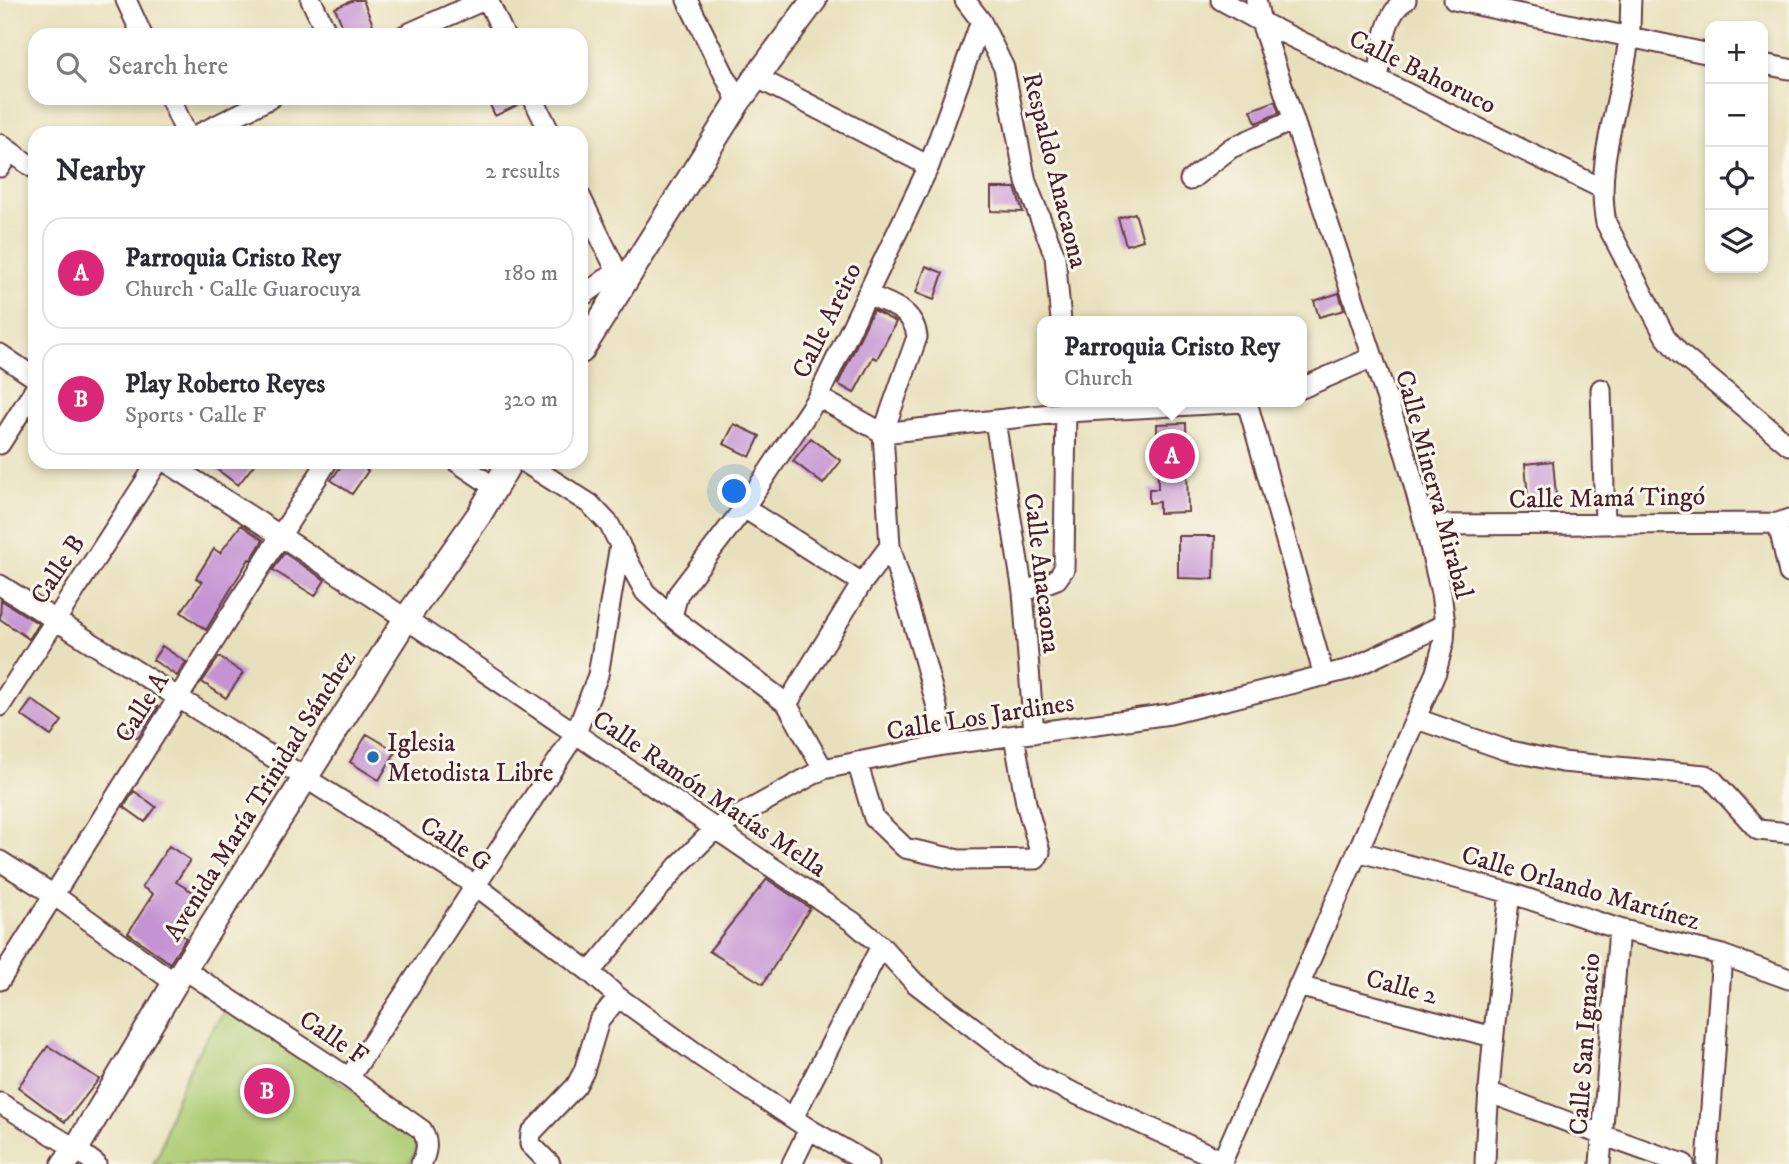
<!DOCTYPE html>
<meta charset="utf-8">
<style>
:root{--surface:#fff;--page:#f7f7f7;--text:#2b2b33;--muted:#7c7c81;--line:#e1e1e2;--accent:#db2777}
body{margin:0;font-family:"IM FELL DW Pica",serif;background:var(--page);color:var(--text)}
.controls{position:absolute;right:21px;top:21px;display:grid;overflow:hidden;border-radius:14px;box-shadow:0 4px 10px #0003}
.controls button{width:63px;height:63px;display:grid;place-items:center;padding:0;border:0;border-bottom:2px solid var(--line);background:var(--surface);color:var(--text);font:35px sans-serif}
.you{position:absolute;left:735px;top:492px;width:24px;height:24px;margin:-18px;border:5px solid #fff;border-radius:50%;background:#1a73e8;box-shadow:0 0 0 10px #1a73e833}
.badge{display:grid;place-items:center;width:46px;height:46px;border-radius:50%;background:var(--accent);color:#fff;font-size:23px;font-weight:700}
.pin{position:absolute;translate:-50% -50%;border:4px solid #fff;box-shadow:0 2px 7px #0006}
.popup{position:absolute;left:1037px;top:316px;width:270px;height:91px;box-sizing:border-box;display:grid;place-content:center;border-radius:14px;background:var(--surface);filter:drop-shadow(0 2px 5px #0005);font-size:23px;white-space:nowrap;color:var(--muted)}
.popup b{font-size:26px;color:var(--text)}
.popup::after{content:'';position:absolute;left:50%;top:100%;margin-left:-14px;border:14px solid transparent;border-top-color:var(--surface)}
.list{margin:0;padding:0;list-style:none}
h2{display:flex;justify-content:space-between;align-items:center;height:91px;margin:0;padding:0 28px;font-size:30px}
h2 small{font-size:23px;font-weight:400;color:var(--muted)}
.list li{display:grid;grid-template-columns:46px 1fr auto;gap:21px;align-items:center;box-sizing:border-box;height:112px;margin:0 14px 14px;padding:0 14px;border:2px solid var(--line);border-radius:21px}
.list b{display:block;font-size:26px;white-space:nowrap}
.list p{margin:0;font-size:23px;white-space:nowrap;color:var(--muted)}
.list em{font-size:23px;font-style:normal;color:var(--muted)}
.icon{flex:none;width:38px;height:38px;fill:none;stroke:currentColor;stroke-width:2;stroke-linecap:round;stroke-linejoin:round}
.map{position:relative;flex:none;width:1789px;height:1164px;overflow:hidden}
.search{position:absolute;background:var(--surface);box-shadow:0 4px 10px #0003;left:28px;top:28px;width:560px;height:77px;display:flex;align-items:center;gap:18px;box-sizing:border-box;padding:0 24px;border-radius:21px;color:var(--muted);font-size:26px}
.panel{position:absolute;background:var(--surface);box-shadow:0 4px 10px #0003;left:28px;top:126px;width:560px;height:343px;border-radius:21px}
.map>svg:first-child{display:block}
</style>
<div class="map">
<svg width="1789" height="1164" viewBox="0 0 1789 1164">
<rect width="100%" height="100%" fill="#fbf7ec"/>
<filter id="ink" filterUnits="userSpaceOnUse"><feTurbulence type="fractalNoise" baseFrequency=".0143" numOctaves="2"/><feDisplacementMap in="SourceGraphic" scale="14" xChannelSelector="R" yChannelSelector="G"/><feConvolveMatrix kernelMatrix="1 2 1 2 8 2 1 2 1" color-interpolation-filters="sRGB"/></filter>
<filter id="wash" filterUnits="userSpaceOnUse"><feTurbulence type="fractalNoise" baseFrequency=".00686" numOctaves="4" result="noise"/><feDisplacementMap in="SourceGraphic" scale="28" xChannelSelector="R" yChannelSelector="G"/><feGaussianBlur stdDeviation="1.57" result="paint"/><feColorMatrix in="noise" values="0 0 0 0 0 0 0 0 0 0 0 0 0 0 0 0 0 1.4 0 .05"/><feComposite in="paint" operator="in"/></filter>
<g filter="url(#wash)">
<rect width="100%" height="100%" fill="#e8e0bc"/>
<path fill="#adcb72" stroke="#7c754e" stroke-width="2" d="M228,1007L406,1126C419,1139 420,1150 408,1164H153C164,1150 164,1129 171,1113C186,1071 201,1043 228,1007Z"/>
<g id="blocks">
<path fill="#c593d3" d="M354,0H363L377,35H346L335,8Z
M487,98H521L522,103L495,116Z
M1275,101L1279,113L1256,123L1251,110Z
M991,188H1015L1023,212L991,211Z
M1135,213L1143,240L1126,245L1118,218Z
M926,266L943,273L934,300L916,293Z
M1339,293L1344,310L1319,317L1314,301Z
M873,310L896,322L877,359L873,357L854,393L838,384Z
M1186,423L1188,512L1159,513V502L1149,503V489H1158L1157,424Z
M734,424L760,436L750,457L724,444Z
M811,438L841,461L823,484L793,461Z
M1553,461L1557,507L1529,509L1525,464Z
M207,462H256L238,485Z
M344,462H354L368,471L352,494L331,480Z
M241,525L263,540L251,560L249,559L206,630L181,612L202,582L196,578L214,549L220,553Z
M1178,536H1215L1214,579L1178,578Z
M284,553L325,580L315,596L273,570Z
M1,600L39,624L29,639L0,619Z
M162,646L186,662L177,676L153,660Z
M219,657L243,673L226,698L202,682Z
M32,700L62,721L51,736L21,715Z
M146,700L158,707L138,738L126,731Z
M367,734L396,751L379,780L350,762Z
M134,791L156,807L145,822L124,807Z
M169,846L190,860L176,882L198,895L176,931L186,938L170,963L128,933L153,894L142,887Z
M767,879L810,908L763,984L709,951Z
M48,1046L99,1079L65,1122L18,1087Z"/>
</g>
</g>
<g filter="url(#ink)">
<use href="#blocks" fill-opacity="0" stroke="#623c41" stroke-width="2"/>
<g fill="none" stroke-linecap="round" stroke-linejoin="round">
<defs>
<path id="minor" d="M126,0L142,35
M311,0L328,35
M488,0L504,35
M687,0L738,102
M965,0L981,21L1004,68L1026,182L1055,256L1061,321
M1221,0L1261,22L1603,189
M1454,0L1710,54
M1631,0C1630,12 1631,25 1629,38C1622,99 1594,161 1606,223L1665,336L1679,353L1789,445
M405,35L484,0
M1763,64L1789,69
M756,77L929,166
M1378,79C1383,53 1382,15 1406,0
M170,98L186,133
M533,98L550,133
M201,133L271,98
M0,144L35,169
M0,167L10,151
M1190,180L1231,148L1294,120
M581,198L624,286
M867,294C890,305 914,309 917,337L883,433L890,546L923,655L937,707L943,745
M581,297L617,271
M0,354L35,378
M1302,388L1373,357
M1601,389L1605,523
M818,397L883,433L1067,412L1245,402
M1247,402L1324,676
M995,421L1023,592L1034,733
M0,444L35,389
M166,462C399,610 624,768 853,922L881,946L915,983L1037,1076L1223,1161
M457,462L494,487
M744,508L862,583
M1778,523L1789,573
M1425,525L1778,523L1789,519
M620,546L645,592L678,622L787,704L823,769
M0,585L475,885L590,972L618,997L700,1056L809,1129L869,1164
M1023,592L1057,579L1064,569L1066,402
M672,616L678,594L744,508L818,397L929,166L981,21
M787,704L862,583L890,546
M0,706L158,462
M1417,719L1506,750L1562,762L1705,775L1712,779L1758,830L1789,833
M857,762L874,818L905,848L959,860L1036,859L1040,852L1026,803L1014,736
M1357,851L1510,893L1619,929L1722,955L1789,979
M0,861L54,895L175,983
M184,969L349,1078L422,1130C429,1142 427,1152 421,1164
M590,972L677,867L715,829L823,769L943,745L1170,714L1350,669L1445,624
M0,980L327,462
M1298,986L1493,1037
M349,1078L576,733L598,675L620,545L609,524L590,504L524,462
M1488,1092C1553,1116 1618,1142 1684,1164
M0,1103L76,1149L96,1164
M793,1118L881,946
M550,1164L530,1144L531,1133L576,1086L584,1071L599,1021L618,997
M792,1164L809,1129
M1221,1164L1436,672L1444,641L1445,624L1441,593L1425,525L1406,456L1261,22L1256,0
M1485,1164C1488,1073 1499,983 1510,893
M1600,1164L1619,929
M1707,1164L1722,955"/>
<path id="major" d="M581,351L738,102L814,0
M64,1164L76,1149L175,983L406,619L479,515L510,462"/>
</defs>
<use href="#minor" stroke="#623c41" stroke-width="23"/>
<use href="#major" stroke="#623c41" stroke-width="28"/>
<use href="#minor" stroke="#fff" stroke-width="19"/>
<use href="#major" stroke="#fff" stroke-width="24"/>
</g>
</g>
<circle fill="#1f6fb2" stroke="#fbf7ec" stroke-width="2.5" cx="373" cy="757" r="7"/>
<g text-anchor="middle" stroke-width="6" stroke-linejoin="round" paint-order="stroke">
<g font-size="26" fill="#4a1f2b" stroke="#fbf7ec">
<text transform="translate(1423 71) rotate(26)" y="9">Calle Bahoruco</text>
<text transform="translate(1056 170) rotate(76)" y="9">Respaldo Anacaona</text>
<text transform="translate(826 320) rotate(-64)" y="9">Calle Areito</text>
<text transform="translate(1435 484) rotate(75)" y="9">Calle Minerva Mirabal</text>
<text transform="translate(1607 497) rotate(-1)" y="9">Calle Mamá Tingó</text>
<text transform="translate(57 569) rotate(-57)" y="9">Calle B</text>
<text transform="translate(1043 573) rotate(83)" y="9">Calle Anacaona</text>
<text transform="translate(141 707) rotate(-58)" y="9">Calle A</text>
<text transform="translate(980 716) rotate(-9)" y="9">Calle Los Jardines</text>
<text transform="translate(710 793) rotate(34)" y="9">Calle Ramón Matías Mella</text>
<text transform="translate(259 795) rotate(-58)" y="9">Avenida María Trinidad Sánchez</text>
<text transform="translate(456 843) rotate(33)" y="9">Calle G</text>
<text transform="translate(1581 887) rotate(16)" y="9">Calle Orlando Martínez</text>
<text transform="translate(1402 986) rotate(15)" y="9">Calle 2</text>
<text transform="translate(334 1037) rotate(34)" y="9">Calle F</text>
<text transform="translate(1584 1044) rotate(-86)" y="9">Calle San Ignacio</text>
</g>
<g font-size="26" fill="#4a1f2b" stroke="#fbf7ec" text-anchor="start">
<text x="387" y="751">Iglesia<tspan x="387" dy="30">Metodista Libre</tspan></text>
</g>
</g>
</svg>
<div class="controls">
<button>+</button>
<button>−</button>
<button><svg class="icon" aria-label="locate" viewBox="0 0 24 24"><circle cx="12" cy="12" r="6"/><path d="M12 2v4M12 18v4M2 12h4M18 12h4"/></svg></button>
<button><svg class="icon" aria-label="layers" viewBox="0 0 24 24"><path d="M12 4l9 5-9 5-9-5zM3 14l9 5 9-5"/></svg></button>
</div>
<div class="you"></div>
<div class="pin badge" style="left:1172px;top:456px">A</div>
<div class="popup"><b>Parroquia Cristo Rey</b>Church</div>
<div class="pin badge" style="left:267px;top:1091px">B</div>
<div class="search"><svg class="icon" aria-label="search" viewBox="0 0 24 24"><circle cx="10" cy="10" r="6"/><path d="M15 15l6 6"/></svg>Search here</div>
<section class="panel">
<h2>Nearby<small>2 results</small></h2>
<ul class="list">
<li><span class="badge">A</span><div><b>Parroquia Cristo Rey</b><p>Church · Calle Guarocuya</p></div><em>180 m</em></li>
<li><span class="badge">B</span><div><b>Play Roberto Reyes</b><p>Sports · Calle F</p></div><em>320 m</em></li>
</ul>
</section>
</div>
